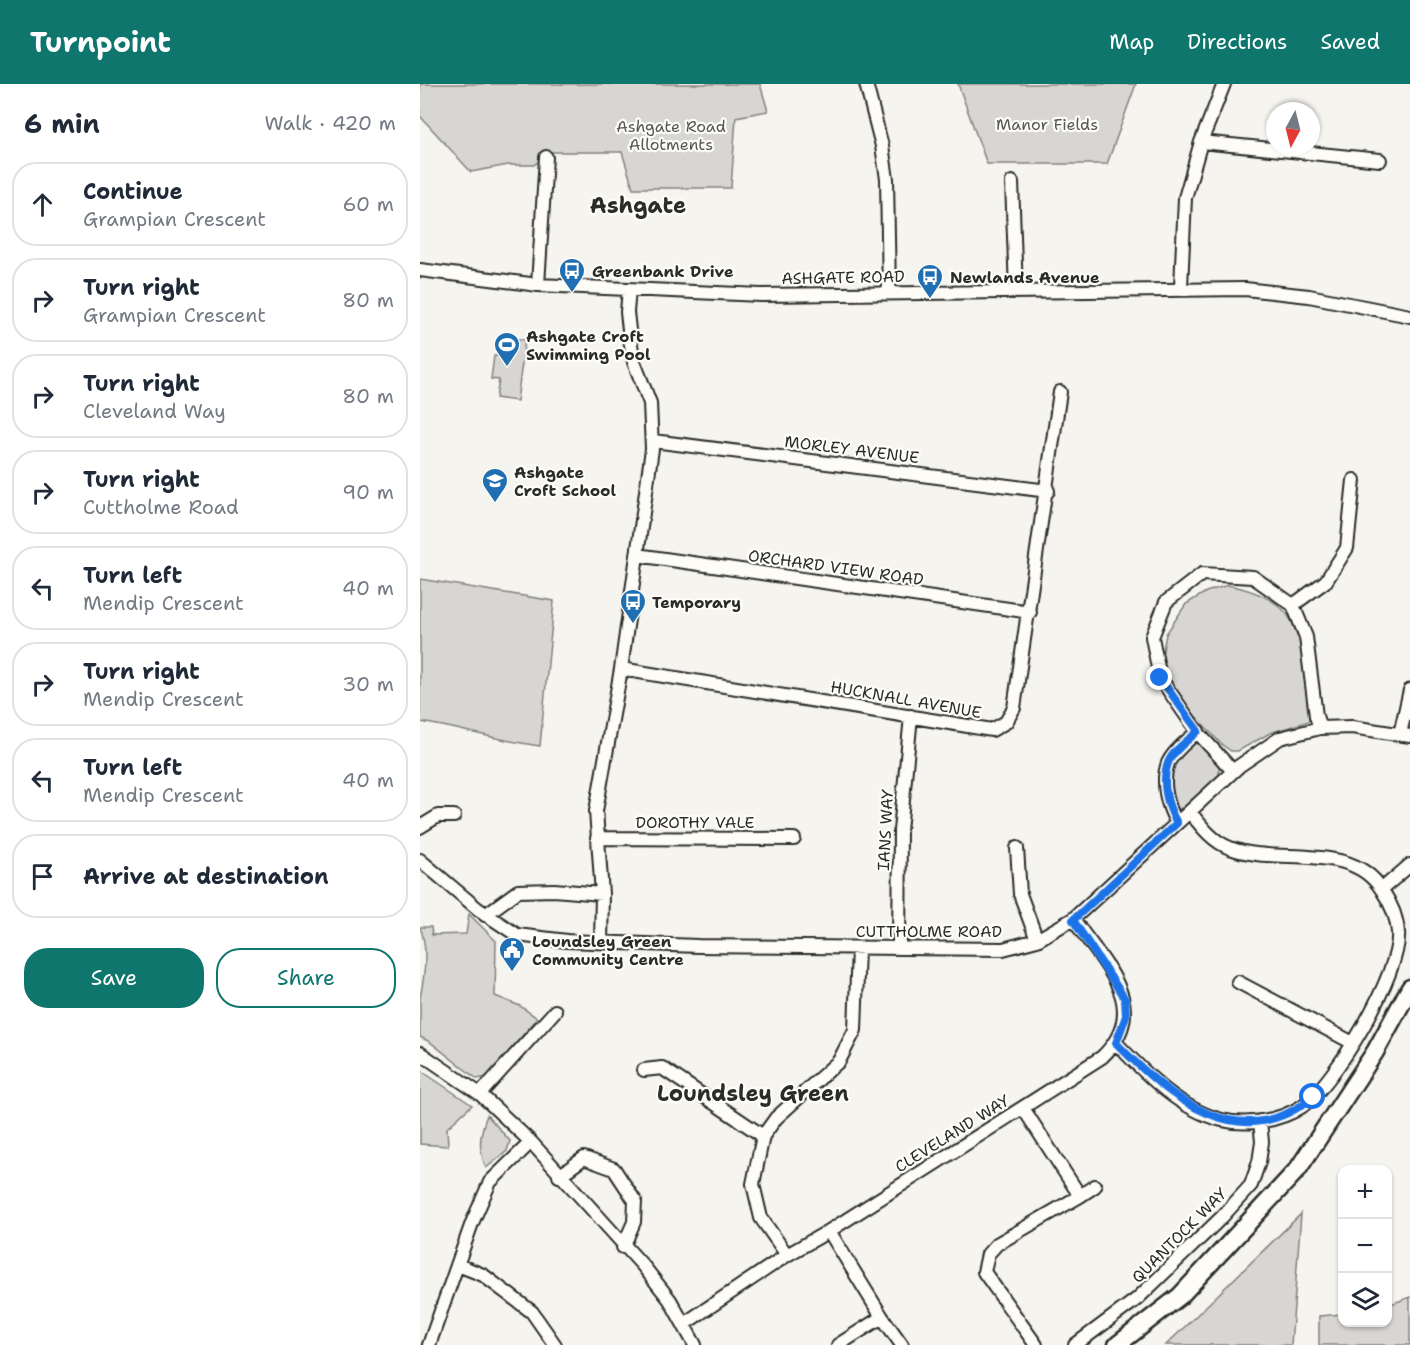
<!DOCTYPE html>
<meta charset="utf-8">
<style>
:root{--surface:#fff;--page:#f6f6f7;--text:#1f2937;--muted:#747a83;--line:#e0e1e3;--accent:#0f766e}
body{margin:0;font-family:"Shantell Sans",sans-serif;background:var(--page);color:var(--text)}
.controls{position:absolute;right:18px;bottom:18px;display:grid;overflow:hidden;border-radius:12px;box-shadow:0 2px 4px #0004}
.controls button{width:54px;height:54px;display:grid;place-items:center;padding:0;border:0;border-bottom:2px solid var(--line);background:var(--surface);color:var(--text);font:30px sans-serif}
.compass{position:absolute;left:846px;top:18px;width:54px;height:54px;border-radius:50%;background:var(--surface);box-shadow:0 2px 4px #0004;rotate:187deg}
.stop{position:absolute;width:18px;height:18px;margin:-14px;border:4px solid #1a73e8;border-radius:50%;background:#fff}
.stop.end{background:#1a73e8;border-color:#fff;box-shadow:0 2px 6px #0008}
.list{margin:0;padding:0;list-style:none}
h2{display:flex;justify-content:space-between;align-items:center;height:78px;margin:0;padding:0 24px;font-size:26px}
h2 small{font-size:20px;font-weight:400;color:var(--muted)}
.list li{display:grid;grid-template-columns:39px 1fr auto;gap:18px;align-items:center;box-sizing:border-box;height:84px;margin:0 12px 12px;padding:0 12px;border:2px solid var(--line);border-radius:24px}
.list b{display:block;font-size:22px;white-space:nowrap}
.list p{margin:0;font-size:20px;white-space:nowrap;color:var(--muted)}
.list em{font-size:20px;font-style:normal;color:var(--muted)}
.actions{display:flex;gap:12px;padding:18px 24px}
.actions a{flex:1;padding:14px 0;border:2px solid var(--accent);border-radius:24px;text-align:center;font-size:21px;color:var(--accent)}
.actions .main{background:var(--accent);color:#fff}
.icon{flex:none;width:33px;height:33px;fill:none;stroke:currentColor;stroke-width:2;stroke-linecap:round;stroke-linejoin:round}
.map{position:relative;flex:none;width:990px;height:1261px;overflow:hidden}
header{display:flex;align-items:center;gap:36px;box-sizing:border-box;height:84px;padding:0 30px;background:var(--accent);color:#fff}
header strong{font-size:28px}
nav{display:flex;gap:33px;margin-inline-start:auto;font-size:21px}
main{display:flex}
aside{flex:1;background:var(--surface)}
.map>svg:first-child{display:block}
</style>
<header>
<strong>Turnpoint</strong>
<nav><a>Map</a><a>Directions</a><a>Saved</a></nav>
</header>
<main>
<aside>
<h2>6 min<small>Walk · 420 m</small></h2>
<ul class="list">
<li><svg class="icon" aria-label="ahead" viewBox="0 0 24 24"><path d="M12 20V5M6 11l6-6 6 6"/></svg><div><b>Continue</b><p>Grampian Crescent</p></div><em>60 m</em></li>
<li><svg class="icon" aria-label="right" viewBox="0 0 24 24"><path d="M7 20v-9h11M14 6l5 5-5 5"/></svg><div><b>Turn right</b><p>Grampian Crescent</p></div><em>80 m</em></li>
<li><svg class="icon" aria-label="right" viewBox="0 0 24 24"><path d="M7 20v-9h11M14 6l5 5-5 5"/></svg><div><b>Turn right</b><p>Cleveland Way</p></div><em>80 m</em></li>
<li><svg class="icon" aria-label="right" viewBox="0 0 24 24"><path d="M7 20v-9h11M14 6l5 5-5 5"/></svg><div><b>Turn right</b><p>Cuttholme Road</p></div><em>90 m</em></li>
<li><svg class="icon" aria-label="left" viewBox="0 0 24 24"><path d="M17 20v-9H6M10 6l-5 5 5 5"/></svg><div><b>Turn left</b><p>Mendip Crescent</p></div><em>40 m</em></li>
<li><svg class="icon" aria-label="right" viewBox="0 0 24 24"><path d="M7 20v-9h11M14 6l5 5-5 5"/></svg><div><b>Turn right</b><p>Mendip Crescent</p></div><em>30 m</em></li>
<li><svg class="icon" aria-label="left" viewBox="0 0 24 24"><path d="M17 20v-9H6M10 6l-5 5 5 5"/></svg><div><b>Turn left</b><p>Mendip Crescent</p></div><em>40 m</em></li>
<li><svg class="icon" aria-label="arrive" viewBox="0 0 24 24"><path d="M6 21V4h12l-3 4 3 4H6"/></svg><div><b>Arrive at destination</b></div></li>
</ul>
<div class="actions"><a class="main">Save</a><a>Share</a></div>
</aside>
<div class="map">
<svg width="990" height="1261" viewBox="0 0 990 1261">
<rect width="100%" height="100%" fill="#f5f4ef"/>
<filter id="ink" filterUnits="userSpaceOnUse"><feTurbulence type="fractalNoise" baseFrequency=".0167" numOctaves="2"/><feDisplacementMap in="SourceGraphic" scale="12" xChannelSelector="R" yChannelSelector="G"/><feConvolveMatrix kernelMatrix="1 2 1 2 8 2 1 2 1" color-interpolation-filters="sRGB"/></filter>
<g filter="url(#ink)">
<path fill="#d7d6d2" stroke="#81807e" stroke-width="1.5" d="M0,0H340L348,27L316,33L311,104H213L202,68H130L114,81H88L51,88L0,32Z
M538,0H716L687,80H567Z
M86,253L105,256L97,317L76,314L79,296L71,295L74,272H83Z
M0,495L134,517L120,662C79,657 41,644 0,638Z
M808,501C828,505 852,512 866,529C883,549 891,610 889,637L850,649L818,667H811L801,660L759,614L743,588L742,571L746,550L766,520L786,508Z
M777,658L783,660L799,677V694L771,720L757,726C745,700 750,673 777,658Z
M49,830L76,857L75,912L100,922L117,934L68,993L57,995L10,958L0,953C0,941 0,926 0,914C4,894 9,865 0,843H11L12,851L46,850Z
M0,986L52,1021L27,1044L28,1062L0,1060Z
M67,1031L90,1057L87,1067L66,1084C58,1064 59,1052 67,1031Z
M881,1130L871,1261H746Z
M990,1213V1261H899V1232L922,1230V1238H968V1221Z"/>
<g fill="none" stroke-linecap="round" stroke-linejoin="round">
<defs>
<path id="minor" d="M446,0L462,62L467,95L469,209
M781,58L960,76
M592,98L596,207
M0,186L118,201L341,211L825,205L889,212L990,232
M118,201L126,73
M761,203L765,114L781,58L804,0
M233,357L628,407
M217,471L610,528
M873,521L906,497L927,464L934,396
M201,585L572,646L586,638L594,624L640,308
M980,650L990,606
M813,687L779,650L740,594L732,553L746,518L782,490L833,493L873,521L886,553L896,632L900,644
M757,739C747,722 741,698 748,679C754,666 769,656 778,647
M0,743L18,732H34
M177,754L374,755
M597,764L600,810L617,856
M0,776L58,825L97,851L147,857L278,862L583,865L617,856L653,835L819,682L860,654L900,644L932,643L990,652
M962,805L990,781
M65,831L98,807L134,806L182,810
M181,858L182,810L176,727L201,585L232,365L230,319L214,278L210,255L207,228L209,205
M479,862L480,747L491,632
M818,898L933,959
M696,959C725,989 760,1026 802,1036C826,1042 860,1037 881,1023C914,1001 982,888 978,848C977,834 970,818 962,806C931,756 857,782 810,764C793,758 781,742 770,728
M0,969L60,1010L111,1058L224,1183L250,1216L275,1261
M224,986L242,984L343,1052
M60,1010L135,927
M603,1024L660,1112L577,1160L568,1170L564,1188L616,1261
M139,1092L164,1074L194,1085L215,1117L214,1138L203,1163
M660,1112L675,1102
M409,1147L462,1233L482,1261
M367,1171L341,1134L333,1100L343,1052L356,1034L419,977L435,946L438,864
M38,1181L63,1191L112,1228L135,1261
M264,1240L367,1171L409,1147L682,973C733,924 684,880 653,835
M9,1261L52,1139L70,1098L111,1058
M418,1261L462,1233
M655,1261L717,1215L802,1133L831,1101L839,1078L842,1058L840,1037"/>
<path id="major" d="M697,1261L760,1212L878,1085L955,968L990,904"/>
</defs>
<use href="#minor" stroke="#2b2b2b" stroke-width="16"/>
<use href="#major" stroke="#2b2b2b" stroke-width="21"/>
<use href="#minor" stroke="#fdfcf7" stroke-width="12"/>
<use href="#major" stroke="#fdfcf7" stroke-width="16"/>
</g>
</g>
<g fill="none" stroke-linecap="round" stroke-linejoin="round" filter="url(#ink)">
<path stroke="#1a73e8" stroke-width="8" d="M740,594L778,647C769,656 753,666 748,679C741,698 747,722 757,739L653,836L705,915L706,932L696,959C750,1014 819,1073 893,1013"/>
</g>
<defs>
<symbol id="bus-pin" viewBox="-11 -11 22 30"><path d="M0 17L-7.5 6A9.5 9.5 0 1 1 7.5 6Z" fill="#1f6fb2" stroke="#fdfcf7"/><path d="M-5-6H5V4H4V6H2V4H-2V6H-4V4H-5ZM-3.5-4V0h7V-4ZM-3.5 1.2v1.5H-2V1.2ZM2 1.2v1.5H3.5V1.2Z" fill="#fff"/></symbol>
<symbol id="stadium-pin" viewBox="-11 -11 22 30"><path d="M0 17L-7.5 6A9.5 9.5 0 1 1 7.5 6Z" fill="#1f6fb2" stroke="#fdfcf7"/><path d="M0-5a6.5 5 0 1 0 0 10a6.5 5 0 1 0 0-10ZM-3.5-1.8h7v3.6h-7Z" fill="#fff"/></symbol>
<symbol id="school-pin" viewBox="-11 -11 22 30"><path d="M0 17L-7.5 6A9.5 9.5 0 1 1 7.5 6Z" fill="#1f6fb2" stroke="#fdfcf7"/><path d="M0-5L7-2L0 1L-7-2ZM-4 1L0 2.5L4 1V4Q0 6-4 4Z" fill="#fff"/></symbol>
<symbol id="civic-pin" viewBox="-11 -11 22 30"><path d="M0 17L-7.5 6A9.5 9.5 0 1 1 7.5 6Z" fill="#1f6fb2" stroke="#fdfcf7"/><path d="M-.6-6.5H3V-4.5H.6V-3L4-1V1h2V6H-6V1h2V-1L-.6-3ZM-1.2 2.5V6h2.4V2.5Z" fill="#fff"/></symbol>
</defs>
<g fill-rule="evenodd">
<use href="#bus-pin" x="137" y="172" width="30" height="40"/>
<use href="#bus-pin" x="495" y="178" width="30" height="40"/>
<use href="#stadium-pin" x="72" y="246" width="30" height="40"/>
<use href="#school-pin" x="60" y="382" width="30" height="40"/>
<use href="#bus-pin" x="198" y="503" width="30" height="40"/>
<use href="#civic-pin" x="77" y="851" width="30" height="40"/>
</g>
<g text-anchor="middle" stroke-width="4.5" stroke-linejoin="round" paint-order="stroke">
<g font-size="16" fill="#565655" stroke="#fdfcf7">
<text x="627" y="46">Manor Fields</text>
<text x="251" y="48">Ashgate Road<tspan x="251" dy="18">Allotments</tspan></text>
</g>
<g font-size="16" font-weight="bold" fill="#2b2b2b" stroke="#fdfcf7" text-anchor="start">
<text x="172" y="193">Greenbank Drive</text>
<text x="530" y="199">Newlands Avenue</text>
<text x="106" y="258">Ashgate Croft<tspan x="106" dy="18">Swimming Pool</tspan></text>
<text x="94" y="394">Ashgate<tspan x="94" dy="18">Croft School</tspan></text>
<text x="232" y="524">Temporary</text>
<text x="112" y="863">Loundsley Green<tspan x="112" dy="18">Community Centre</tspan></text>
</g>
<g font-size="16" fill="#2b2b2b" stroke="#fdfcf7">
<text transform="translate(423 193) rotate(-1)" y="6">ASHGATE ROAD</text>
<text transform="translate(432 365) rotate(7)" y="6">MORLEY AVENUE</text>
<text transform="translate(416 483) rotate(8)" y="6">ORCHARD VIEW ROAD</text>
<text transform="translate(486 615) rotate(10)" y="6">HUCKNALL AVENUE</text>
<text x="275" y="744">DOROTHY VALE</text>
<text transform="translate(465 746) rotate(-87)" y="6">IANS WAY</text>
<text x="509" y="853">CUTTHOLME ROAD</text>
<text transform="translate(532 1049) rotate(-32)" y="6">CLEVELAND WAY</text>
<text transform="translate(759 1151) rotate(-45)" y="6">QUANTOCK WAY</text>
</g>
<g font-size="22" font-weight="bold" fill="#2b2b2b" stroke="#fdfcf7">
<text x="218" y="129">Ashgate</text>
<text x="333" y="1017">Loundsley Green</text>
</g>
</g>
</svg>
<div class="controls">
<button>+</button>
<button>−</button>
<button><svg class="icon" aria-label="layers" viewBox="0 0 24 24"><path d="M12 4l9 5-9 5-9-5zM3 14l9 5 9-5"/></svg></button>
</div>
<svg class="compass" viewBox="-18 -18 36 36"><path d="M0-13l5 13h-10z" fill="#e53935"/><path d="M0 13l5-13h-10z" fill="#747a83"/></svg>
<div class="stop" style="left:893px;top:1013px"></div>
<div class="stop end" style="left:740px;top:594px"></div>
</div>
</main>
